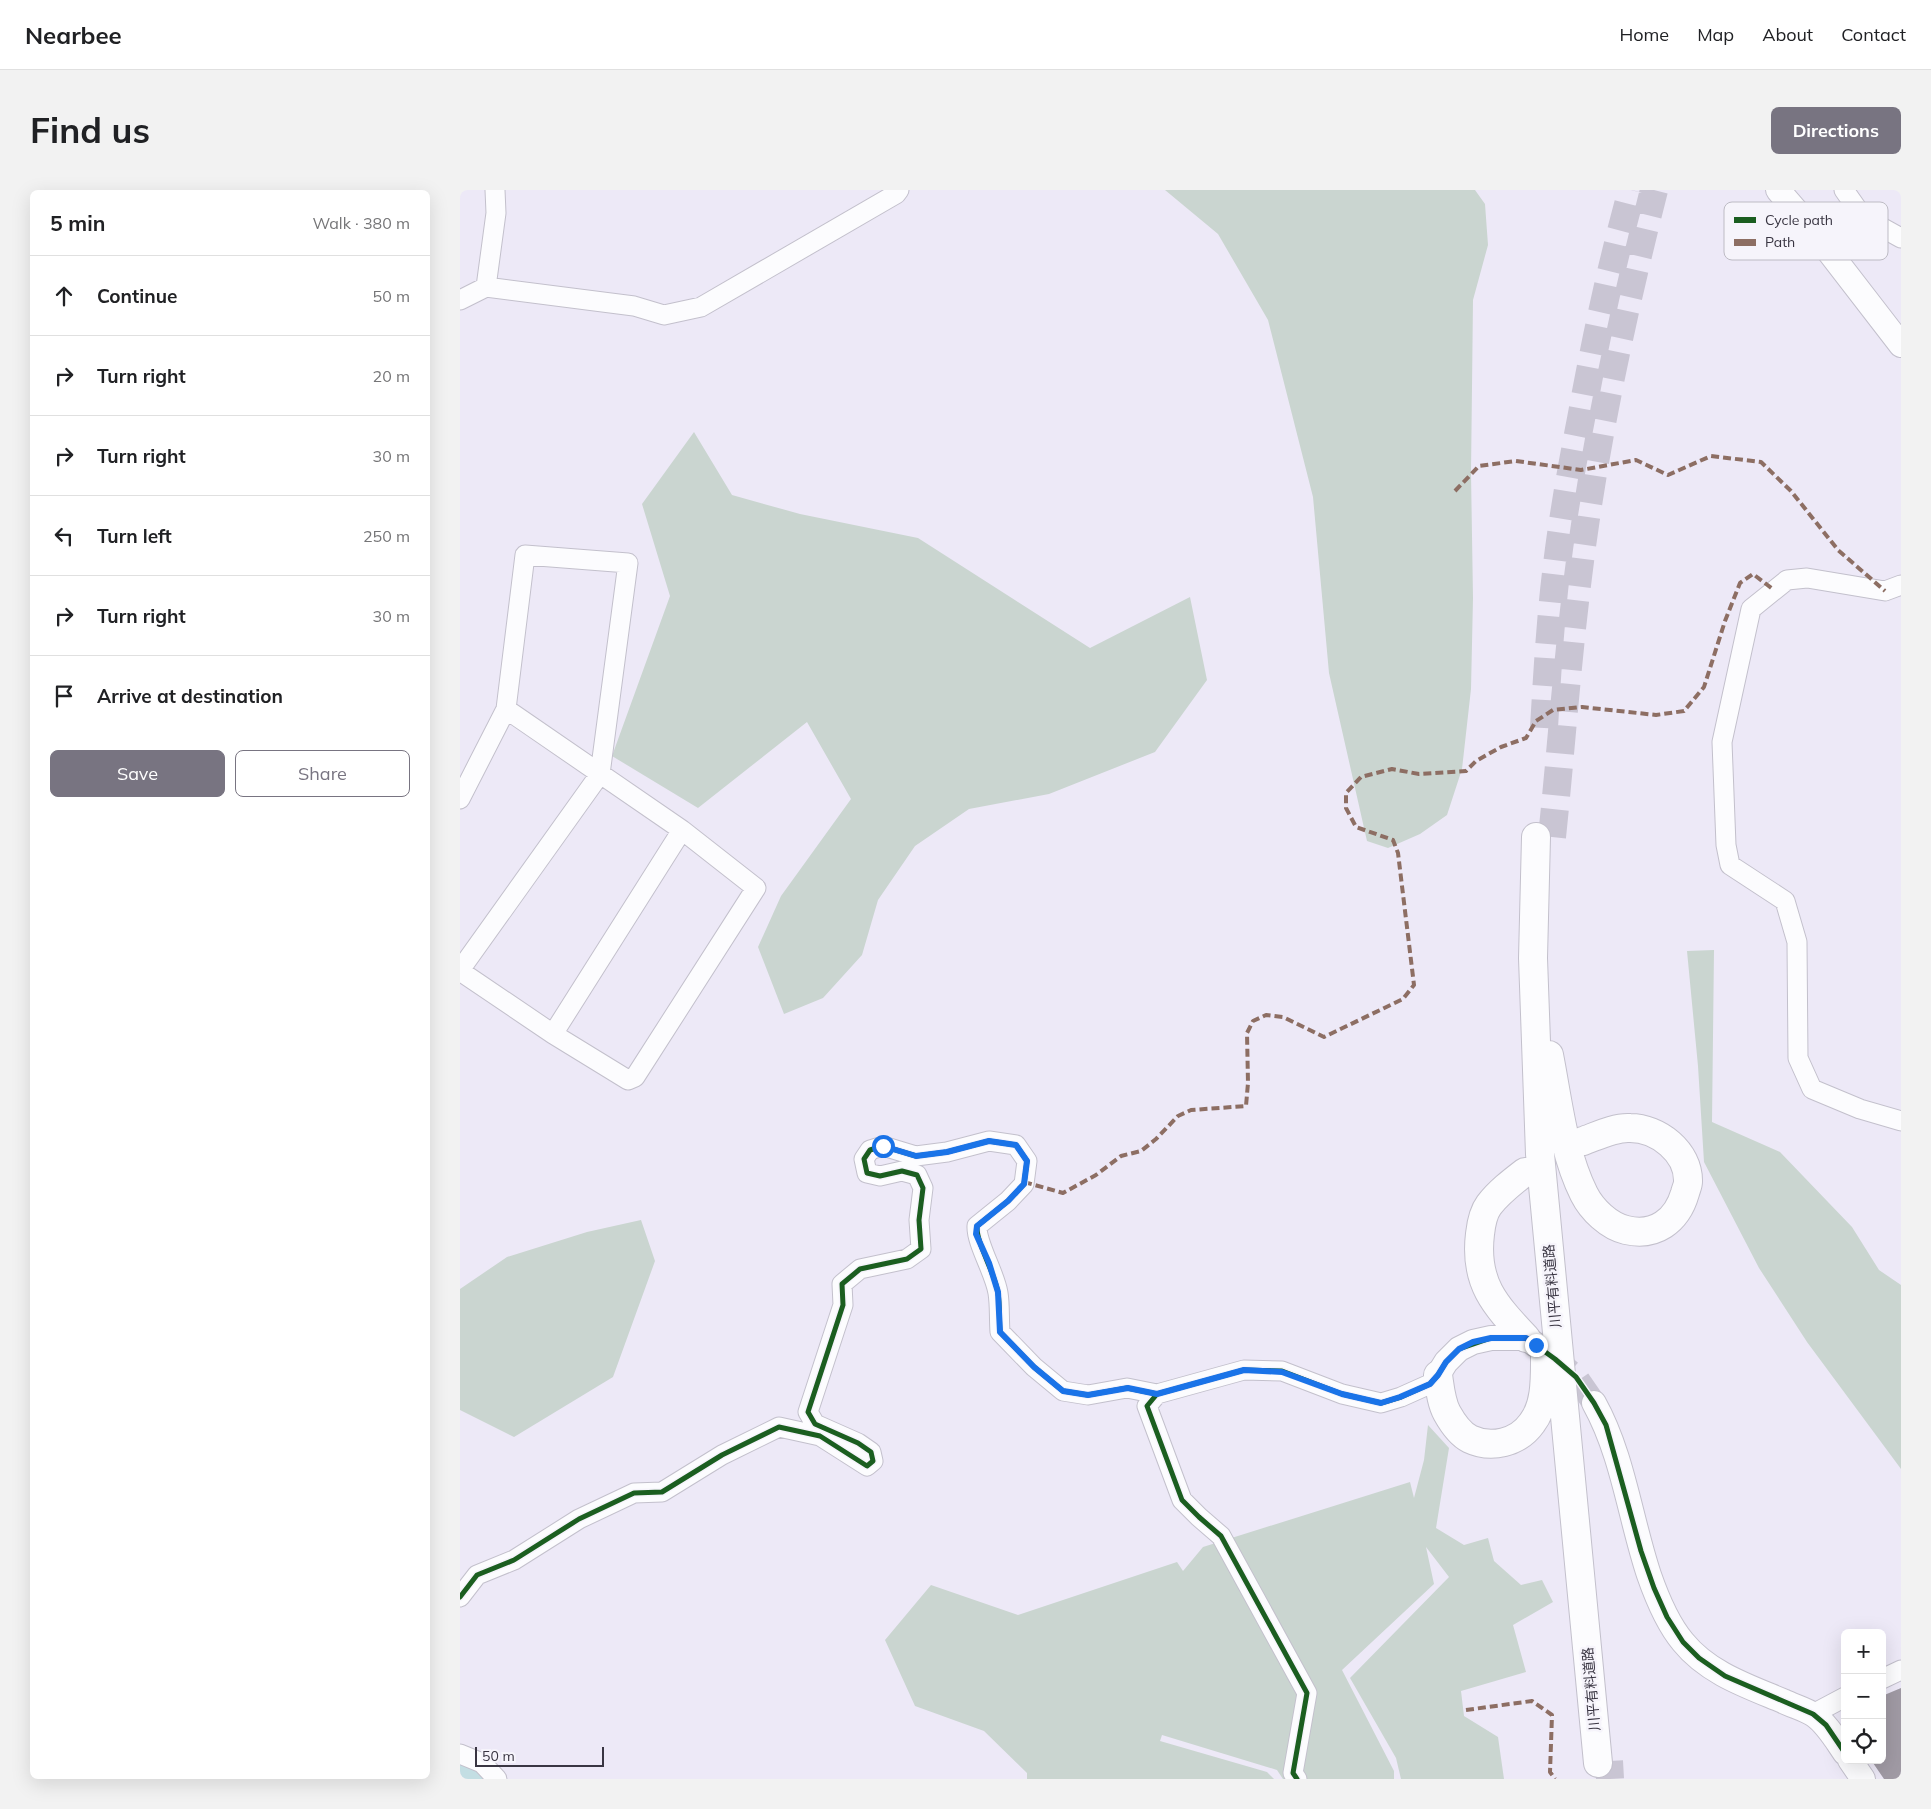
<!DOCTYPE html>
<meta charset="utf-8">
<style>
:root{--surface:#fff;--page:#f2f2f2;--text:#202124;--muted:#757577;--line:#e0e0e0;--accent:#787481}
body{margin:0;font-family:Mulish,"Noto Sans JP",sans-serif;background:var(--page);color:var(--text)}
.controls{position:absolute;right:15px;bottom:15px;display:grid;overflow:hidden;border-radius:8px;box-shadow:0 5px 20px #0002}
.controls button{width:45px;height:45px;display:grid;place-items:center;padding:0;border:0;border-bottom:1px solid var(--line);background:var(--surface);color:var(--text);font:25px sans-serif}
.scale{position:absolute;left:15px;bottom:12px;width:129px;box-sizing:border-box;padding-left:5px;border:2px solid #393542;border-top:0;font-size:14px;line-height:18px;white-space:nowrap;color:#393542;-webkit-text-stroke:4px #f6f4fb;paint-order:stroke}
.stop{position:absolute;width:15px;height:15px;margin:-11px;border:4px solid #1a73e8;border-radius:50%;background:#fff}
.stop.end{background:#1a73e8;border-color:#fff;box-shadow:0 1px 5px #0008}
.list{margin:0;padding:0;list-style:none}
h2{display:flex;justify-content:space-between;align-items:center;height:65px;margin:0;padding:0 20px;font-size:21px}
h2 small{font-size:16px;font-weight:400;color:var(--muted)}
.list li{display:grid;grid-template-columns:32px 1fr auto;gap:15px;align-items:center;box-sizing:border-box;height:80px;padding:0 20px;border-top:1px solid var(--line)}
.list b{display:block;font-size:19px;white-space:nowrap}
.list em{font-size:16px;font-style:normal;color:var(--muted)}
.actions{display:flex;gap:10px;padding:15px 20px}
.actions a{flex:1;padding:11px 0;border:1px solid var(--accent);border-radius:8px;text-align:center;font-size:18px;color:var(--accent)}
.actions .main{background:var(--accent);color:#fff}
.icon{flex:none;width:28px;height:28px;fill:none;stroke:currentColor;stroke-width:2;stroke-linecap:round;stroke-linejoin:round}
.map{position:relative;flex:none;width:1441px;height:1589px;overflow:hidden;border-radius:8px}
header{display:flex;align-items:center;gap:30px;box-sizing:border-box;height:70px;padding:0 25px;background:var(--surface);border-bottom:1px solid var(--line)}
header strong{font-size:24px}
nav{display:flex;gap:28px;margin-inline-start:auto;font-size:18px}
.intro{display:flex;align-items:center;justify-content:space-between;box-sizing:border-box;height:120px;padding:0 30px}
h1{margin:0;font-size:35px}
.button{padding:12px 22px;border-radius:8px;background:var(--accent);color:#fff;font-size:18px;font-weight:700}
main{display:flex;gap:30px;padding:0 30px}
aside{flex:1;background:var(--surface);border-radius:8px;box-shadow:0 5px 20px #0002}
.map>svg:first-child{display:block}
</style>
<header>
<strong>Nearbee</strong>
<nav><a>Home</a><a>Map</a><a>About</a><a>Contact</a></nav>
</header>
<div class="intro"><h1>Find us</h1><a class="button">Directions</a></div>
<main>
<aside>
<h2>5 min<small>Walk · 380 m</small></h2>
<ul class="list">
<li><svg class="icon" aria-label="ahead" viewBox="0 0 24 24"><path d="M12 20V5M6 11l6-6 6 6"/></svg><div><b>Continue</b></div><em>50 m</em></li>
<li><svg class="icon" aria-label="right" viewBox="0 0 24 24"><path d="M7 20v-9h11M14 6l5 5-5 5"/></svg><div><b>Turn right</b></div><em>20 m</em></li>
<li><svg class="icon" aria-label="right" viewBox="0 0 24 24"><path d="M7 20v-9h11M14 6l5 5-5 5"/></svg><div><b>Turn right</b></div><em>30 m</em></li>
<li><svg class="icon" aria-label="left" viewBox="0 0 24 24"><path d="M17 20v-9H6M10 6l-5 5 5 5"/></svg><div><b>Turn left</b></div><em>250 m</em></li>
<li><svg class="icon" aria-label="right" viewBox="0 0 24 24"><path d="M7 20v-9h11M14 6l5 5-5 5"/></svg><div><b>Turn right</b></div><em>30 m</em></li>
<li><svg class="icon" aria-label="arrive" viewBox="0 0 24 24"><path d="M6 21V4h12l-3 4 3 4H6"/></svg><div><b>Arrive at destination</b></div></li>
</ul>
<div class="actions"><a class="main">Save</a><a>Share</a></div>
</aside>
<div class="map">
<svg width="1441" height="1589" viewBox="0 0 1441 1589">
<rect width="100%" height="100%" fill="#ede9f7"/>
<path fill="#cad5d0" d="M705,0H1015L1025,14L1028,55L1013,110L1011,283L1013,408L1011,499L1002,579L987,625L960,644L928,658L907,651L869,483L853,307L808,130L758,44Z
M234,242L272,305L340,324L458,348L630,458L730,407L747,490L695,562L589,604L509,619L455,656L418,710L402,765L363,808L324,824L298,757L321,706L391,609L347,532L238,618L152,566L210,406L182,314Z
M1254,760L1252,932L1320,962L1392,1037L1419,1080L1441,1095V1279L1347,1152L1299,1078L1244,972L1238,876L1227,761Z
M181,1030L195,1071L153,1187L54,1247L0,1220V1099L47,1067L127,1042Z
M968,1235L989,1258L976,1338L1004,1355L1028,1348L1034,1371L1061,1395L1082,1390L1093,1412L1053,1435L1066,1482L1001,1501L1004,1526L1038,1547L1044,1589H941L936,1568L890,1488L989,1387L966,1357L974,1394L882,1480L934,1581V1589H823L817,1580L702,1545L700,1551L807,1582L814,1589H567V1583L524,1541L455,1516L425,1450L471,1395L558,1425L717,1372L723,1381L743,1357L950,1292L954,1308L964,1270Z"/>
<g fill="none" stroke-linecap="round" stroke-linejoin="round">
<path stroke="#c3dee3" stroke-width="31" d="M0,1585L9,1589"/>
</g>
<path fill="#a09aa4" d="M1441,1498V1589H1424L1411,1570H1422V1506Z"/>
<g fill="none" stroke-linecap="round" stroke-linejoin="round">
<path stroke="#c9c5d3" stroke-width="24" stroke-dasharray="24 12" stroke-linecap="butt" d="M1092,1166L1116,1187L1134,1213"/>
<path stroke="#c9c5d3" stroke-width="28" stroke-dasharray="28 14" stroke-linecap="butt" d="M1084,538C1087,486 1090,434 1096,383C1102,331 1111,280 1121,229C1135,152 1151,76 1172,0
M1092,647C1101,561 1107,473 1118,387C1134,256 1162,127 1194,0
M1149,1571L1150,1589"/>
<defs>
<path id="minor" d="M1384,0L1403,27
M1350,37L1377,29L1403,27L1441,48
M26,97L36,23L35,0
M0,110L26,97L174,116L204,125L241,117L436,4L439,0
M1441,395L1425,401L1347,388L1327,390L1291,419L1262,552L1266,655L1270,675L1325,711L1337,752L1338,868L1352,899L1400,919L1441,931
M0,609L46,519L65,365L168,373L140,584L0,780
M0,781L93,844L168,890L175,887L296,698L222,640L46,519
M93,844L222,640
M0,1407L17,1385L54,1370L119,1329L174,1303L202,1302L262,1265L319,1237L360,1246L407,1276L413,1271L411,1262L398,1253L355,1234L348,1222L383,1115L382,1094L400,1079L447,1069L461,1059L459,1030L463,998L457,985L442,981L420,986L407,983L404,969L410,960L423,956L456,966L487,962L529,951L556,955L567,971L564,994L548,1011L517,1036C516,1053 535,1083 538,1103C540,1115 539,1129 540,1142L574,1177L603,1201L628,1205L667,1198L697,1204
M1422,1489L1441,1480
M1353,1524L1385,1507
M0,1564L22,1573L37,1589
M837,1589L833,1583L847,1503L761,1346L739,1327L722,1310L687,1216L697,1204L784,1180L822,1181L882,1204L921,1213L941,1207L970,1194L978,1185"/>
<path id="tertiary" d="M1318,0L1350,37L1441,155
M978,1185L986,1172L999,1159L1013,1152L1031,1148H1066L1076,1155
M1134,1213C1163,1265 1170,1328 1189,1385C1197,1408 1207,1433 1223,1452C1248,1483 1287,1496 1323,1511C1333,1516 1345,1519 1354,1525C1367,1534 1376,1550 1385,1563
M1390,1570L1403,1589"/>
<path id="motorway" d="M1076,647L1073,768L1080,964L1138,1573
M1089,865C1098,911 1103,962 1124,1004C1132,1020 1149,1036 1166,1040C1195,1047 1217,1031 1225,1003C1226,999 1228,995 1228,992C1229,962 1198,938 1170,938C1155,937 1137,946 1123,951
M1065,982C1052,992 1039,1002 1029,1015C1023,1023 1021,1035 1020,1044C1014,1093 1035,1115 1066,1148
M978,1185C980,1198 981,1212 987,1223C992,1232 1000,1244 1010,1249C1031,1259 1058,1253 1072,1233C1086,1215 1085,1188 1085,1166"/>
</defs>
<use href="#minor" stroke="#c3c0cc" stroke-width="21"/>
<use href="#tertiary" stroke="#c3c0cc" stroke-width="26"/>
<use href="#motorway" stroke="#c3c0cc" stroke-width="30"/>
<use href="#minor" stroke="#fcfcfe" stroke-width="19"/>
<use href="#tertiary" stroke="#fcfcfe" stroke-width="24"/>
<use href="#motorway" stroke="#fcfcfe" stroke-width="28"/>
<path stroke="#8d6e63" stroke-width="4" stroke-dasharray="8 4" stroke-linecap="butt" d="M995,301L1019,276L1056,271L1121,280L1176,270L1208,285L1251,266L1301,272L1331,301L1378,360L1425,401
M564,992L603,1003L636,985L661,966L681,961L696,949L718,926L731,920L786,916L788,893L787,843L793,831L806,825L823,827L864,847L943,809L954,795L938,663L933,650L896,637L886,618V603L901,587L932,579L959,584L1006,581L1016,571L1041,557L1066,548L1076,531L1093,520L1122,517L1196,525L1224,521L1244,497L1265,431L1280,393L1293,384L1314,400
M1006,1520L1072,1511L1092,1525L1090,1582L1095,1589"/>
<defs>
<path id="cycleway" d="M0,1407L17,1385L54,1370L119,1329L174,1303L202,1302L262,1265L319,1237L360,1246L407,1276L413,1271L411,1262L398,1253L355,1234L348,1222L383,1115L382,1094L400,1079L447,1069L461,1059L459,1030L463,998L457,985L442,981L420,986L407,983L404,969L410,960L423,956L456,966L487,962L529,951L556,955L567,971L564,994L548,1011L517,1036C516,1053 535,1083 538,1103C540,1115 539,1129 540,1142L574,1177L603,1201L628,1205L667,1198L697,1204
M837,1589L833,1583L847,1503L761,1346L739,1327L722,1310L687,1216L697,1204L784,1180L822,1181L882,1204L921,1213L941,1207L970,1194L978,1185L986,1172L999,1159L1031,1148H1066L1095,1169L1116,1187L1134,1213L1146,1235L1181,1361L1194,1398L1207,1427L1223,1452L1239,1468L1265,1486L1353,1524L1366,1535L1385,1563"/>
</defs>
<use href="#cycleway" stroke="#f6f4fb" stroke-width="8"/>
<use href="#cycleway" stroke="#1b5e20" stroke-width="5"/>
</g>
<g fill="none" stroke-linecap="round" stroke-linejoin="round">
<path stroke="#1a73e8" stroke-width="6" d="M423,956L456,966L487,962L529,951L556,955L567,971L564,994L548,1011L517,1036L516,1044L529,1073L538,1102L540,1142L574,1177L603,1201L628,1205L668,1198L697,1204L784,1180L822,1182L882,1204L921,1213L940,1207L970,1194L978,1185L986,1172L999,1159L1013,1152L1031,1148H1066L1076,1155"/>
</g>
<g text-anchor="middle" stroke-width="5" stroke-linejoin="round" paint-order="stroke">
<g font-size="14" fill="#393542" stroke="#f6f4fb">
<text transform="translate(1092 1096) rotate(-95)" y="5">川平有料道路</text>
<text transform="translate(1131 1499) rotate(-95)" y="5">川平有料道路</text>
</g>
</g>
<rect x="1264" y="12" width="164" height="58" rx="8" fill="#f6f4fb" stroke="#bdbbc4" stroke-width="1"/>
<rect x="1274" y="27" width="22" height="6" fill="#1b5e20"/>
<rect x="1274" y="49" width="22" height="7" fill="#8d6e63"/>
<g font-size="14" fill="#393542">
<text x="1305" y="35">Cycle path</text>
<text x="1305" y="57">Path</text>
</g>
</svg>
<div class="controls">
<button>+</button>
<button>−</button>
<button><svg class="icon" aria-label="locate" viewBox="0 0 24 24"><circle cx="12" cy="12" r="6"/><path d="M12 2v4M12 18v4M2 12h4M18 12h4"/></svg></button>
</div>
<div class="scale">50 m</div>
<div class="stop" style="left:423px;top:956px"></div>
<div class="stop end" style="left:1076px;top:1155px"></div>
</div>
</main>
